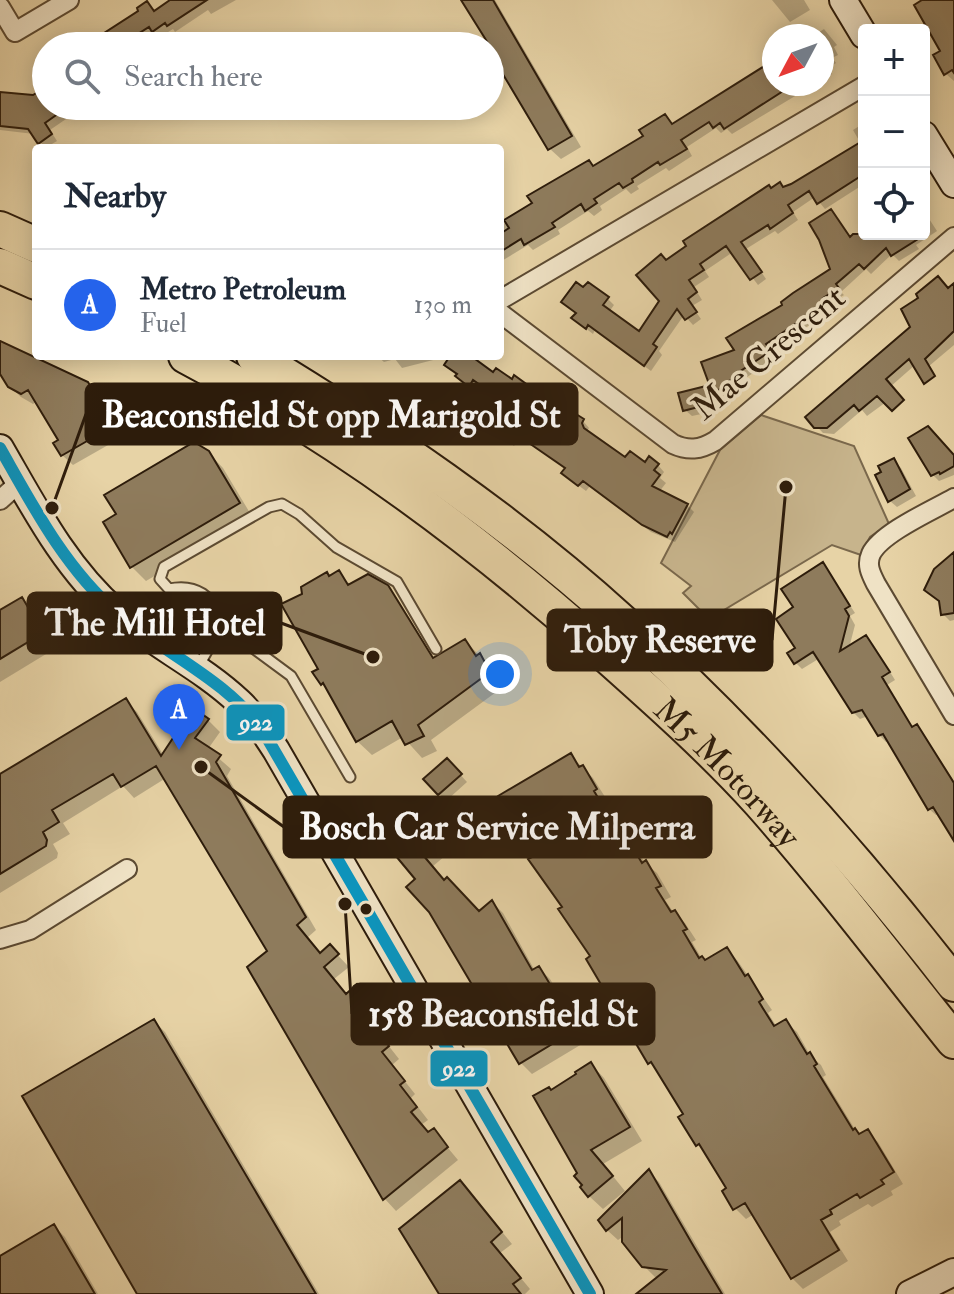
<!DOCTYPE html>
<meta charset="utf-8">
<style>
:root{--surface:#fff;--page:#f6f6f7;--text:#1f2937;--muted:#747a83;--line:#e0e1e3;--accent:#2563eb}
body{margin:0;font-family:"IM FELL Double Pica",serif;background:var(--page);color:var(--text)}
.controls{position:absolute;right:24px;top:24px;display:grid;overflow:hidden;border-radius:8px;box-shadow:0 4px 20px #0003}
.controls button{width:72px;height:72px;display:grid;place-items:center;padding:0;border:0;border-bottom:2px solid var(--line);background:var(--surface);color:var(--text);font:40px sans-serif}
.compass{position:absolute;left:762px;top:24px;width:72px;height:72px;border-radius:50%;background:var(--surface);box-shadow:0 4px 20px #0003;rotate:229deg}
.you{position:absolute;left:500px;top:674px;width:28px;height:28px;margin:-20px;border:6px solid #fff;border-radius:50%;background:#1a73e8;box-shadow:0 0 0 12px #1a73e833}
.badge{display:grid;place-items:center;width:52px;height:52px;border-radius:50%;background:var(--accent);color:#fff;font-size:26px;font-weight:700}
.pin{position:absolute;translate:-50% -66px;filter:drop-shadow(0 2px 4px #0008)}
.pin::after{content:'';position:absolute;top:42px;width:28px;height:24px;background:inherit;clip-path:polygon(0 0,100% 0,50% 100%)}
.list{margin:0;padding:0;list-style:none}
h2{display:flex;justify-content:space-between;align-items:center;height:104px;margin:0;padding:0 32px;font-size:34px}
h2 small{font-size:26px;font-weight:400;color:var(--muted)}
.list li{display:grid;grid-template-columns:52px 1fr auto;gap:24px;align-items:center;box-sizing:border-box;height:112px;padding:0 32px;border-top:2px solid var(--line)}
.list b{display:block;font-size:30px;white-space:nowrap}
.list p{margin:0;font-size:26px;white-space:nowrap;color:var(--muted)}
.list em{font-size:26px;font-style:normal;color:var(--muted)}
.icon{flex:none;width:44px;height:44px;fill:none;stroke:currentColor;stroke-width:2;stroke-linecap:round;stroke-linejoin:round}
.map{position:relative;flex:none;width:954px;height:1294px;overflow:hidden}
.search{position:absolute;background:var(--surface);box-shadow:0 4px 20px #0003;left:32px;top:32px;width:472px;height:88px;display:flex;align-items:center;gap:20px;box-sizing:border-box;padding:0 28px;border-radius:44px;color:var(--muted);font-size:30px}
.panel{position:absolute;background:var(--surface);box-shadow:0 4px 20px #0003;left:32px;top:144px;width:472px;height:216px;border-radius:8px}
.map>svg:first-child{display:block}
</style>
<div class="map">
<svg width="954" height="1294" viewBox="0 0 954 1294">
<rect width="100%" height="100%" fill="#e7d3a6"/>
<filter id="stains"><feTurbulence type="fractalNoise" baseFrequency=".0025" numOctaves="4"/><feColorMatrix values="0 0 0 0 .2 0 0 0 0 .09 0 0 0 0 .02 0 0 0 .5 -.17"/></filter>
<radialGradient id="worn" r=".72"><stop offset=".6" stop-color="#630" stop-opacity="0"/><stop offset="1" stop-color="#630" stop-opacity=".3"/></radialGradient>
<path fill="#c7b48c" stroke="#7a684c" stroke-width="2" d="M761,415L854,446L889,524L870,537L861,555L832,545L709,619L683,593L691,586L661,563L720,450Z"/>
<path fill="#0003" d="M174,0H236L211,14L208,10L175,32L173,29L160,37L156,33L136,46H87Z
M464,0H495L581,147L561,159L550,149L504,65Z
M772,0H804L810,10L790,22Z
M926,0H954V81L946,74L936,56L943,51Z
M824,29L837,45L834,47L838,55L832,58L836,63L828,68L832,74L822,80V36H813Z
M774,61V84H815L732,134L727,129L721,133L716,128L687,147L692,156L669,171L666,168L637,186L639,189L631,194L626,189L600,206L602,210L594,216L588,211L558,230L560,234L533,250L528,245L500,262V226L645,136L665,116L673,125Z
M46,89V106H85L50,130L57,141L45,148L34,134L0,130V94L33,97Z
M864,123V184L825,209L815,197L793,212L798,220L778,234L775,231L746,249L766,279L758,285L733,252L705,271L709,277L694,287L702,300L692,306L701,319L693,325L684,315L659,351L662,355L651,371L595,330L593,334L580,324L607,298L614,305L609,312L640,334L661,301L666,262L771,190L784,189L861,144L853,130Z
M831,211L851,239L874,234H924V211L937,231L916,245L919,249L899,261L892,254L871,274L866,269L841,292L844,295L828,305L831,310L771,352L776,358L741,381L743,384L734,387L736,392L721,397L714,391L737,351L785,306L832,270Z
M954,286V345L922,372L915,365L890,387L897,394L867,416L862,410L834,434L823,433L808,417L913,327Z
M0,344L87,384L99,395L107,410L112,408L123,418L131,432L73,465L62,455L60,441L37,401L33,404L21,397L9,386L0,370Z
M377,356H441V358L402,368L395,359L384,362Z
M453,356H467L493,375L583,421L589,428L587,431L626,460L658,465L664,472L660,478L666,483L659,492L687,505L694,512L675,542L651,532L590,486L586,491L570,479L566,469L520,437L514,446L504,439L509,417L499,398L481,385L476,392L447,364Z
M705,389L712,395L716,411L692,416L685,410Z
M208,452L223,468L253,518L146,581L132,567L118,515Z
M954,457V475L939,481L933,475Z
M894,461L901,468L916,496L897,507L890,501Z
M954,554V620L950,621L943,614Z
M823,564L855,613L850,616L855,625L849,648L866,637L873,644L895,680L887,685L913,728L916,726L923,733L954,782V837L939,814L936,815L929,809L889,740L886,742L879,735L868,716L860,719L853,712L820,658L802,669L795,662L798,648L796,608Z
M338,573L352,586L387,587L393,594H391L436,667L440,665L399,599L436,658L465,641L494,670L503,687L431,740L437,751L422,758L403,737L372,755L357,741L328,690L322,683L321,669L330,578Z
M21,599L36,614L56,648L0,682V612Z
M125,700L137,712L164,756L208,720L220,732L208,749L231,769L227,776L316,930L307,938L321,955L330,947L349,967L334,979L347,995L357,987L376,1009L366,1017L399,1059L392,1065L415,1094L411,1098L428,1120L421,1125L429,1134L433,1130L458,1160L396,1211L385,1199L250,968L269,951L166,778L134,798L123,786L63,823L70,834L53,844L58,853L57,858L0,893V776Z
M570,755L593,778L607,800L603,802L612,817L634,835L641,847L637,850L645,863L657,873L671,897L665,900L674,913L685,923L696,940L692,942L702,959L705,962L726,949L737,960L772,1010L768,1013L777,1027L786,1022L797,1032L810,1055L821,1065L826,1075L823,1077L856,1131L860,1136L867,1132L878,1142L903,1184L891,1191L893,1195L872,1207L868,1204L839,1221L841,1225L830,1232L848,1261L803,1289L792,1278L754,1214L746,1219L735,1208L729,1189L681,1117L685,1115L660,1074L650,1063L589,959L593,957L564,907L526,844L516,834Z
M447,760L467,782L446,801L426,779Z
M423,827L445,828L459,844L432,867L479,913L492,902L503,913L535,971L539,968L550,979L587,1041L532,1074L521,1063L418,879Z
M154,1021L165,1032L319,1294H139Z
M591,1064L604,1078L642,1141L603,1164L625,1191L603,1209L589,1196L585,1185L551,1092Z
M649,1172L659,1182L725,1294H639L660,1277H655L643,1265L624,1236L618,1240L607,1230Z
M470,1193L512,1244L500,1253L530,1289L525,1294H441Z
M54,1226L65,1237L98,1294H0V1258Z"/>
<path fill="#8e7b5c" stroke="#2d1c0b" stroke-width="2" d="M170,0H207L167,26L165,23L152,32L149,27L119,46H84L138,11L137,8L147,1L154,11Z
M461,0H493L572,136L548,150L498,66L501,64Z
M922,0H954V73L952,70L944,75L933,55L940,51L914,5Z
M774,60V84H794L724,129L720,123L713,128L709,122L681,140L687,149L660,165L658,162L632,179L633,182L623,188L619,183L594,199L597,203L585,211L581,204L552,223L555,227L524,245L521,239L500,252V234L509,228L504,220L532,203L527,196L589,160L593,166L643,136L639,130L665,114L672,124Z
M46,87V106H69L45,123L52,134L38,144L28,129L0,126V92L33,95Z
M864,140V174L817,204L809,191L788,205L793,213L770,229L768,225L741,242L762,272L750,280L726,246L700,264L704,270L689,280L697,292L688,299L697,312L685,320L677,309L653,344L657,347L644,366L588,325L586,329L571,318L576,313L561,302L576,282L583,287L588,282L609,297L603,305L639,331L659,301L636,275L661,254L666,260L686,246L683,241L769,185L771,188L780,182L783,187L791,184Z
M831,209L850,237L853,234H926L891,256L886,248L864,269L859,264L836,284L839,288L823,298L826,303L766,344L771,351L736,374L737,377L729,381L730,386L712,392L701,362L734,350L726,338L782,305L781,302L793,293L830,269L819,240L809,223Z
M938,276L948,288L954,283V331L925,359L935,376L924,384L909,359L886,379L904,400L892,411L877,396L859,411L854,405L827,428H814L805,417L910,327L901,309L918,298L916,294Z
M0,341L88,382L104,410L113,405L122,421L61,456L53,443L58,440L28,390L21,394L8,387L0,374Z
M450,356H471L493,372L496,368L512,379L514,375L558,407L560,404L584,419L582,423L584,428L625,457L630,451L645,462L649,456L659,464L654,470L660,475L652,486L688,504L672,534L670,532L667,537L642,525L583,481L578,486L561,473L565,468L513,432L506,441L494,433L507,416L492,404L497,397L473,380L469,387L455,376L457,374L444,365Z
M706,386L710,404L683,411L678,393Z
M928,426L954,455V466L940,474L939,472L931,476L908,438Z
M194,442L209,451L240,503L130,568L103,522L116,514L104,495Z
M894,458L910,489L888,502L875,475L881,472L878,466Z
M954,552V613L941,615L939,601L924,590L934,569Z
M823,562L850,606L845,609L849,616L840,651L866,635L890,672L882,677L912,727L917,724L954,783V841L933,807L928,810L883,734L878,736L862,710L852,713L813,652L794,664L787,653L795,648L776,619L793,607L781,589Z
M339,570L348,585L368,574L388,585L433,658L465,639L476,656L480,653L490,672L418,725L424,736L405,745L392,721L356,742L323,683L321,685L312,672L318,669L281,604L302,594L301,587L327,572L329,576Z
M22,597L43,633L0,659V610Z
M126,698L161,756L193,708L209,719L195,738L221,755L216,762L306,917L297,925L320,953L330,944L339,954L324,967L346,994L357,984L366,996L356,1004L389,1046L382,1052L405,1081L400,1085L417,1107L411,1112L428,1132L434,1128L448,1147L383,1200L247,967L267,951L156,766L121,787L113,774L52,810L59,822L43,832L47,840L46,846L0,874V774Z
M571,753L579,767L583,765L597,789L594,791L609,816L612,814L619,825L624,822L632,836L627,838L642,863L646,860L661,886L656,888L671,912L675,910L687,929L683,931L699,958L702,956L705,960L727,947L745,976L748,974L763,999L759,1002L774,1026L786,1019L807,1054L810,1052L817,1064L814,1066L853,1130L855,1128L859,1134L868,1129L894,1172L881,1180L884,1184L860,1198L857,1194L830,1210L832,1214L821,1220L839,1250L791,1279L745,1203L733,1210L722,1191L726,1188L699,1144L696,1146L678,1117L683,1114L651,1062L648,1064L586,959L590,956L558,909L562,907L528,859L532,857L518,833L515,835L500,810L504,807L498,796Z
M447,758L462,774L438,795L423,779Z
M400,799L423,824L435,814L450,832L423,855L444,880L447,877L479,911L492,900L532,970L539,966L577,1029L519,1064L429,912L406,887L415,879L371,826Z
M154,1019L316,1294H137L22,1096Z
M591,1062L630,1127L591,1150L613,1176L588,1197L580,1187L582,1185L574,1176L577,1173L533,1096L549,1087L551,1090L576,1074L575,1072Z
M649,1169L694,1247L722,1294H636L666,1270L642,1267L622,1242V1218L606,1231L598,1220Z
M460,1180L502,1232L491,1242L521,1278L513,1284L521,1294H439L399,1229Z
M54,1224L95,1294H0V1256Z"/>
<g fill="none" stroke-linecap="round" stroke-linejoin="round">
<defs>
<path id="lane" d="M222,625L291,676L350,777
M198,667L224,621C212,597 197,583 169,589L160,579L164,567L269,507L282,504L299,514L336,547L397,582L436,649"/>
<path id="street" d="M0,7L15,32L69,0
M500,300L864,86
M500,313L673,444C688,451 700,450 715,441L954,237
M954,498C933,510 881,533 871,554C866,565 871,574 876,584L954,715
M0,500L20,482
M0,939L30,930L127,869"/>
<path id="secondary" d="M843,0L864,35
M924,135L954,184
M0,448C33,505 65,568 116,612C154,645 202,667 239,702C254,716 265,733 276,750L590,1294
M910,1294L954,1272"/>
<g id="highway">
<path d="M0,229L36,245"/>
<path d="M0,266L36,282"/>
<path id="s1" d="M186,356C337,435 476,539 603,652C657,700 712,749 760,802C828,879 890,961 954,1041"/>
<path d="M254,356C383,434 510,520 622,622C745,732 853,854 954,984"/>
</g>
</defs>
<use href="#lane" stroke="#5c4a32" stroke-width="13"/>
<use href="#street" stroke="#5c4a32" stroke-width="22"/>
<use href="#secondary" stroke="#2d1c0b" stroke-width="30"/>
<use href="#highway" stroke="#2d1c0b" stroke-width="38"/>
<use href="#lane" stroke="#efe2c5" stroke-width="9"/>
<use href="#street" stroke="#efe2c5" stroke-width="18"/>
<use href="#secondary" stroke="#efe2c5" stroke-width="26"/>
<use href="#highway" stroke="#e7d3a6" stroke-width="34"/>
<defs>
<path id="bus-1" d="M0,448C33,506 65,568 116,612C164,654 225,678 263,731L590,1294"/>
</defs>
<use href="#bus-1" stroke="#efe2c5" stroke-width="18"/>
<use href="#bus-1" stroke="#0996c1" stroke-width="12"/>
</g>
<circle fill="#2d1c0b" stroke="#efe2c5" stroke-width="3" cx="366" cy="909" r="7"/>
<g text-anchor="middle" stroke-width="7" stroke-linejoin="round" paint-order="stroke">
<g font-size="34" fill="#2d1c0b" stroke="#efe2c5">
<text transform="translate(768 352) rotate(-40)" y="12">Mae Crescent</text>
<text dy="12" stroke="none"><textPath href="#s1" startOffset="686">M5 Motorway</textPath></text>
</g>
</g>
<path fill="none" stroke="#2d1c0b" stroke-width="3" d="M52 508L86 414M373 657L281 623M786 487L772 640M201 767L284 827M345 904L352 1014"/>
<g fill="#2d1c0b" stroke="#efe2c5" stroke-width="3">
<circle cx="52" cy="508" r="8"/>
<circle cx="373" cy="657" r="8"/>
<circle cx="786" cy="487" r="8"/>
<circle cx="201" cy="767" r="8"/>
<circle cx="345" cy="904" r="8"/>
</g>
<g fill="#2d1c0b" stroke="#2d1c0b" stroke-width="3">
<rect x="86" y="384" width="491" height="60" rx="8"/>
<rect x="28" y="593" width="253" height="60" rx="8"/>
<rect x="548" y="610" width="224" height="60" rx="8"/>
<rect x="284" y="797" width="427" height="60" rx="8"/>
<rect x="352" y="984" width="302" height="60" rx="8"/>
</g>
<g font-size="36" text-anchor="middle" font-weight="bold" fill="#fff">
<text x="331" y="427">Beaconsfield St opp Marigold St</text>
<text x="155" y="635">The Mill Hotel</text>
<text x="660" y="652">Toby Reserve</text>
<text x="497" y="839">Bosch Car Service Milperra</text>
<text x="503" y="1026">158 Beaconsfield St</text>
</g>
<g stroke="#efe2c5" stroke-width="3">
<rect x="225" y="703" width="61" height="39" rx="8" fill="#0996c1"/>
<rect x="429" y="1049" width="60" height="39" rx="8" fill="#0996c1"/>
</g>
<g font-size="22" text-anchor="middle" font-weight="bold" fill="#fff">
<text x="256" y="730">922</text>
<text x="459" y="1076">922</text>
</g>
<rect width="100%" height="100%" filter="url(#stains)"/>
<rect width="100%" height="100%" fill="url(#worn)"/>
</svg>
<div class="controls">
<button>+</button>
<button>−</button>
<button><svg class="icon" aria-label="locate" viewBox="0 0 24 24"><circle cx="12" cy="12" r="6"/><path d="M12 2v4M12 18v4M2 12h4M18 12h4"/></svg></button>
</div>
<svg class="compass" viewBox="-18 -18 36 36"><path d="M0-13l5 13h-10z" fill="#e53935"/><path d="M0 13l5-13h-10z" fill="#747a83"/></svg>
<div class="you"></div>
<div class="pin badge" style="left:179px;top:750px">A</div>
<div class="search"><svg class="icon" aria-label="search" viewBox="0 0 24 24"><circle cx="10" cy="10" r="6"/><path d="M15 15l6 6"/></svg>Search here</div>
<section class="panel">
<h2>Nearby<small></small></h2>
<ul class="list">
<li><span class="badge">A</span><div><b>Metro Petroleum</b><p>Fuel</p></div><em>130 m</em></li>
</ul>
</section>
</div>
